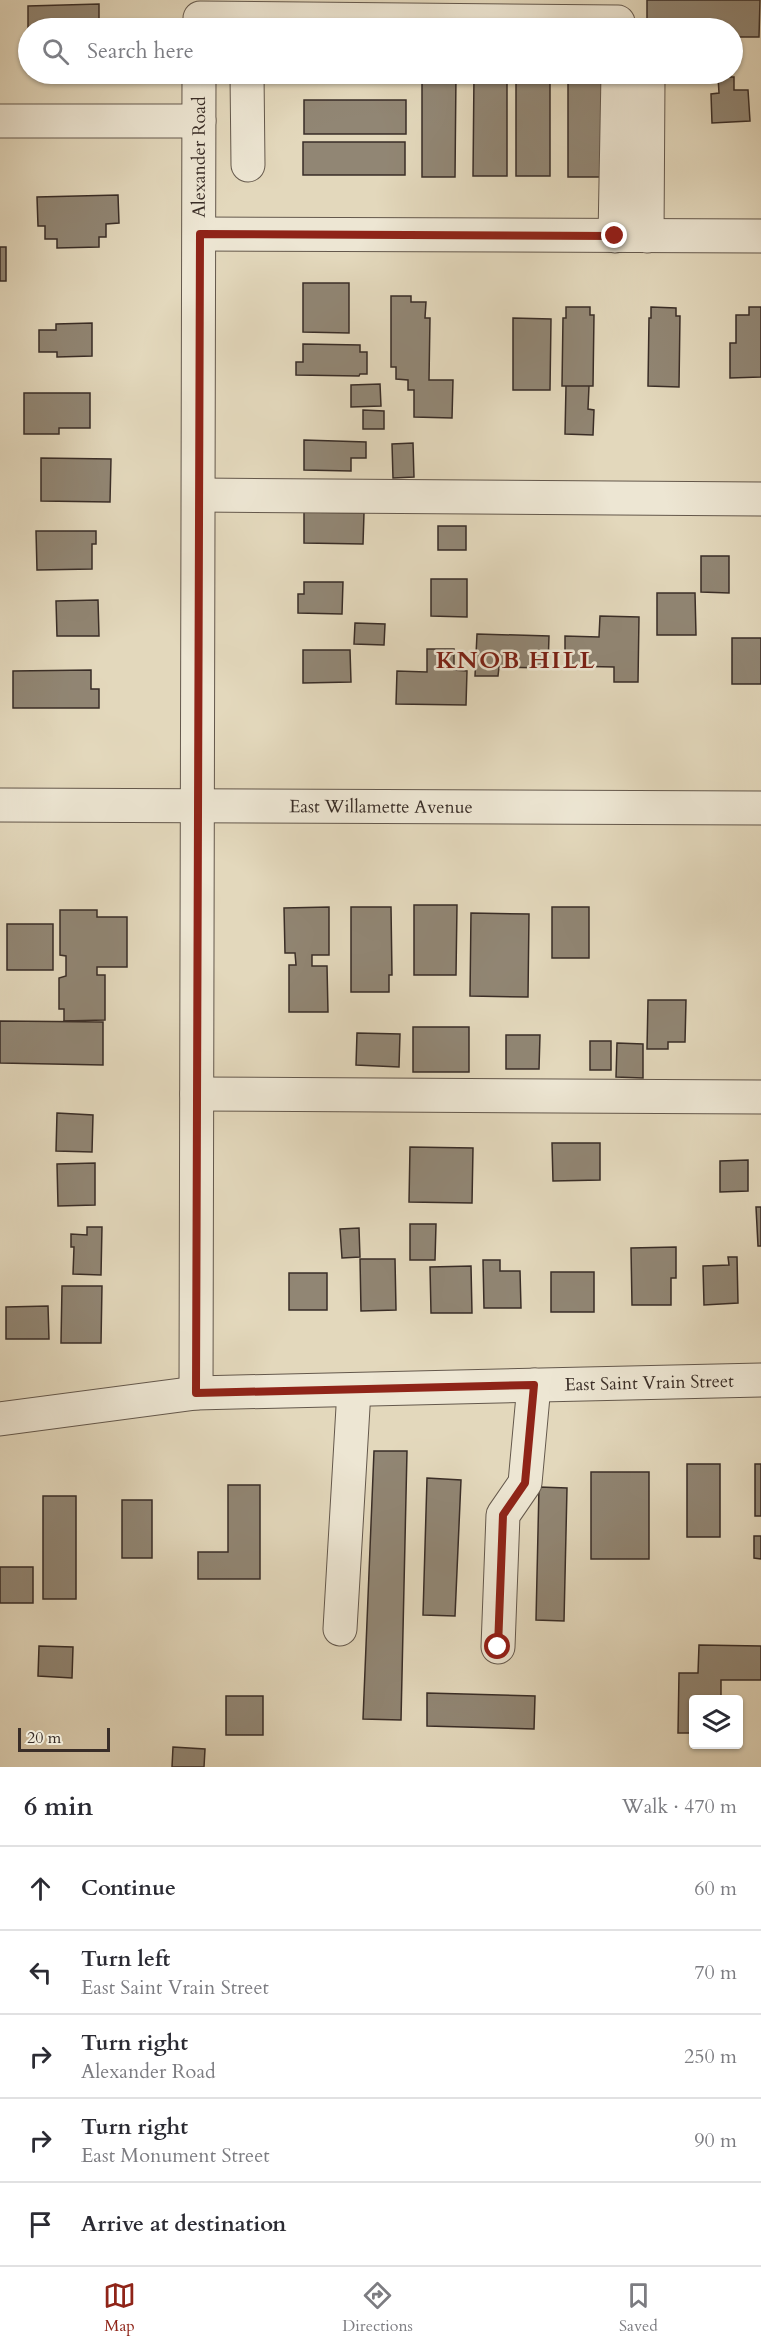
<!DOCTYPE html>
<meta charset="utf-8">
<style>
:root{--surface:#fff;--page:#f7f7f7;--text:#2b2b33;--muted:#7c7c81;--line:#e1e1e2;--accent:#8f2418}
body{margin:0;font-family:Cardo,serif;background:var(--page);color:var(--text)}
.controls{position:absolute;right:18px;bottom:18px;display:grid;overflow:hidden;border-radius:6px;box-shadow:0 2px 4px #0004}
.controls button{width:54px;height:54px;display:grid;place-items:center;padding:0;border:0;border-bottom:2px solid var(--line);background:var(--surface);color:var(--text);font:30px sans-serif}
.scale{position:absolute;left:18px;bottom:15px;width:92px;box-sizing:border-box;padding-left:6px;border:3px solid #392d27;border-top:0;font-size:16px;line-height:21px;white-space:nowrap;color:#392d27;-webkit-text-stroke:4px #ede6d3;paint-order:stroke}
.stop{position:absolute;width:18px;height:18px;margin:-14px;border:4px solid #8f2418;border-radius:50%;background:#fff}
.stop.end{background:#8f2418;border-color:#fff;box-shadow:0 2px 6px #0008}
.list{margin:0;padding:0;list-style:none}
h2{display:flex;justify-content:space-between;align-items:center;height:78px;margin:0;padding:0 24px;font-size:26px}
h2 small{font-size:20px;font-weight:400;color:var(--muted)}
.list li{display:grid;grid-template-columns:39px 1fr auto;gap:18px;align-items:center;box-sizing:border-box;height:84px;padding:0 24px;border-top:2px solid var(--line)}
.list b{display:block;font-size:22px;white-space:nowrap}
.list p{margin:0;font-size:20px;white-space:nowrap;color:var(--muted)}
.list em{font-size:20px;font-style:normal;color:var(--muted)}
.icon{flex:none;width:33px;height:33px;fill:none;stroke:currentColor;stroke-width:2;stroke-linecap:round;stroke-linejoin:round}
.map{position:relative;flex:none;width:761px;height:1767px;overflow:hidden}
.search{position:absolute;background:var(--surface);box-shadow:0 2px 4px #0004;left:18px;right:18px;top:18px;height:66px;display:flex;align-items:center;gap:15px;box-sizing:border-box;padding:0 21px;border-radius:33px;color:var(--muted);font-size:22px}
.sheet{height:498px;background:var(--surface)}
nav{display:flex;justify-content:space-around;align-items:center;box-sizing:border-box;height:84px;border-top:2px solid var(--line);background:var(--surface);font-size:16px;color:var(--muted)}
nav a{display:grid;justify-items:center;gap:3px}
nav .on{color:var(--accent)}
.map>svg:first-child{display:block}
</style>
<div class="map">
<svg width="761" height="1767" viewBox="0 0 761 1767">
<rect width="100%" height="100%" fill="#e3d8bc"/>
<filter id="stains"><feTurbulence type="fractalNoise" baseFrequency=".00333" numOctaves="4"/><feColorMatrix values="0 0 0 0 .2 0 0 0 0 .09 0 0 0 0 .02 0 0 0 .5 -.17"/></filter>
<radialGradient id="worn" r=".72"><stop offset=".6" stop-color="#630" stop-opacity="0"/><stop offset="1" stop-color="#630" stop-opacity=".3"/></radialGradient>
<path fill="#918674" stroke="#392d27" stroke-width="1.5" d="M647,0H760L759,37H732V28H647Z
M99,4V28H28V37V6Z
M422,74H456L455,177H422Z
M474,74H507V176H473Z
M516,74H550V176H516Z
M568,74H602V177H568Z
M718,77H734V90H748L750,121L712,123L711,94L719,93Z
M304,100H406V134H304Z
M303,142H405V175H303Z
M118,195L119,223L106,224V237H99V247L57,248V239H45V226H38L37,197Z
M0,247H6V281H0Z
M303,283H349V333L303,332Z
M391,296H411V302H426L425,318H430L429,380H453L452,418L414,417V390H408V380L396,379V367H391Z
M566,307H590V315H594L593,386H562L563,318H566Z
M651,307L676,308V316H680L679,387L648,386L649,318H651Z
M749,307H761V377L730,378V343H736V315H749Z
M513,318L551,319L550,390H513Z
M92,323V356L57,357V352H39V330H56V324Z
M303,344L360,345V352H367V374H360L359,376L296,375V362H303Z
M380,384L381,406L351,407V385Z
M566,386H589L588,409L594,410L593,435L565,434Z
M24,393H90V428H59V434H24Z
M363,410L384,411V429H363Z
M304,440L366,442V458H351V471L304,470Z
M413,443L414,477L393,478L392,444Z
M41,458L111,459L110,502L41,501Z
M304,512L364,513L363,544L304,543Z
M438,526H466V550H438Z
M36,531H96V544H92V569L37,570Z
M701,556H729V593L701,592Z
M431,579H467V617L431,616Z
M304,582H343L342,614L298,613V594H304Z
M657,593H695L696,635H657Z
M98,600L99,636H57L56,601Z
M600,616L639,617L638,682H614V667L565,666V636L599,637Z
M355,623L385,624L384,645L354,644Z
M477,634L549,636L548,668L499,667L498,676H475Z
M732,638H761V684H732Z
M427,649H454V670L467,671L466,705L396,704L397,671L427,672Z
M303,650H350L351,682L303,683Z
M91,670V689H99V708H13V671Z
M414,905H457L456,975H414Z
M329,907V955H312V966H327L328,1012H289V965H296L295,953H285L284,908Z
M351,907H391L392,975H389V992H351Z
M552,907H589V958H552Z
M60,910H97V917H127V967H97V975H105V1020L64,1021V1009H59V978L66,976V956L60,955Z
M471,913L529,914L528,997L470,996Z
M7,924H53V970H7Z
M648,1000H686L685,1042H668V1049H647Z
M0,1021L103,1022V1065L0,1063Z
M413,1027H469V1072H413Z
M357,1033L400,1034L399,1067L356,1065Z
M506,1035H540L539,1069H506Z
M590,1041H611V1070H590Z
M617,1043L643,1044V1078L616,1077Z
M57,1113L93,1115L92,1152L56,1151Z
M552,1143H600V1180L553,1181Z
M410,1147L473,1148L472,1203L409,1202Z
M748,1160V1191L720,1192V1161Z
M95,1163V1205L58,1206L57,1164Z
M756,1207H761V1246H758Z
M410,1224H436L435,1260H410Z
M87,1227H102L101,1275L73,1274L74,1247H71V1234L87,1235Z
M359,1228L360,1257L342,1258L340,1229Z
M676,1247V1278H671V1305H632L631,1248Z
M728,1257H737L738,1303L704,1305L703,1266L729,1265Z
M360,1259H395L396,1310L361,1311Z
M483,1260H500V1271H520L521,1308H484Z
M471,1266L472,1313H431L430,1267Z
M551,1272H594V1312H551Z
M289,1273H327V1310H289Z
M62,1286H102L101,1343H61Z
M48,1306L49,1339H6V1307Z
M374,1451H407L401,1720L363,1719Z
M687,1464H720V1537H687Z
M755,1464H761V1516H755Z
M591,1472H649V1559H591Z
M427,1478L461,1480L455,1616L423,1615Z
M228,1485H260V1579H198V1552H228Z
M539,1487L567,1488L564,1621L536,1620Z
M43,1496H76V1599H43Z
M122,1500H152V1558H122Z
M754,1536H761V1559L754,1558Z
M0,1567H33V1603H0Z
M699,1645L761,1646V1680H721V1700H694V1733H678L679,1673H698Z
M39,1646L73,1647L72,1678L38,1676Z
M427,1693L535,1696L534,1729L427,1726Z
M226,1696H263V1735H226Z
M173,1747L205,1749L204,1767H172Z"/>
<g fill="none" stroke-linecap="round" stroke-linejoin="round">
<defs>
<g id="minor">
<path d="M200,18L618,22V28"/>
<path d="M247,74L248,165"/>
<path d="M0,121H199"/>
<path d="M200,234L761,236"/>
<path d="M615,236L618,74"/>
<path d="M647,236L648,80"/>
<path d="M199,495L761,499"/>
<path id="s1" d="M0,805L761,808"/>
<path d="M197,1094L761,1097"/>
<path id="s2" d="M196,1393L199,74"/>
<path id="s3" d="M0,1419L196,1393L761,1380"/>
<path d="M340,1629L354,1390"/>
<path d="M498,1647L503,1515L525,1483L534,1385"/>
</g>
</defs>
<use href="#minor" stroke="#64584c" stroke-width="35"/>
<use href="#minor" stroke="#ede6d3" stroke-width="33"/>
</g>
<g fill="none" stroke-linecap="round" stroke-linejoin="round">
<path stroke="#8f2418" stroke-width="8" d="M498,1647L503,1515L525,1483L534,1385L196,1393L200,234L615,236"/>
</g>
<g text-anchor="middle" stroke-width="5" stroke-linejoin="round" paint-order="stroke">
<g font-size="18" fill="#392d27" stroke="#ede6d3">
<text dy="6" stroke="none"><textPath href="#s2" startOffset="1236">Alexander Road</textPath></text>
<text dy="6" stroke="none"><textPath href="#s1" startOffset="381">East Willamette Avenue</textPath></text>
<text dy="6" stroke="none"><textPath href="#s3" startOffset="651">East Saint Vrain Street</textPath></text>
</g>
<g font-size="24" font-weight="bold" letter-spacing="1.5" fill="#7a1f14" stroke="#ede6d3">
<text x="516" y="668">KNOB HILL</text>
</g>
</g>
<rect width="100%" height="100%" filter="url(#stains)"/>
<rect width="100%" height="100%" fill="url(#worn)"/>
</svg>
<div class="controls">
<button><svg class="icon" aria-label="layers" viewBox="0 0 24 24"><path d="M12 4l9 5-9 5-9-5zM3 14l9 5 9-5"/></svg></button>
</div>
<div class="scale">20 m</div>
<div class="stop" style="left:498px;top:1647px"></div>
<div class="stop end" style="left:615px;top:236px"></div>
<div class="search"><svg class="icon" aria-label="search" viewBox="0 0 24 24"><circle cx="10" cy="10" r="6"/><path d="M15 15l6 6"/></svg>Search here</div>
</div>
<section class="sheet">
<h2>6 min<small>Walk · 470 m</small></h2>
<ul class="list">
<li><svg class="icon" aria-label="ahead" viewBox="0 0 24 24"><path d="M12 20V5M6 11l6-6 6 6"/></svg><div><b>Continue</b></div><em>60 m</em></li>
<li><svg class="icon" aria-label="left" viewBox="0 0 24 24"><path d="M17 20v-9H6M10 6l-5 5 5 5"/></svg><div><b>Turn left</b><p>East Saint Vrain Street</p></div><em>70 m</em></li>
<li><svg class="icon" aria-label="right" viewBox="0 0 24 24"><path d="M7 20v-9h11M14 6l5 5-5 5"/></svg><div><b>Turn right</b><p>Alexander Road</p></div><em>250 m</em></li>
<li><svg class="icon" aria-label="right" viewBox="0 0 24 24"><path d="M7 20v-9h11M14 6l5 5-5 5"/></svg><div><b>Turn right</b><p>East Monument Street</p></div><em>90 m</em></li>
<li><svg class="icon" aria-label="arrive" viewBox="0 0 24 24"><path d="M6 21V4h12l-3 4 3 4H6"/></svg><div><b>Arrive at destination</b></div></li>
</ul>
</section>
<nav>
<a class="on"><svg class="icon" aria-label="map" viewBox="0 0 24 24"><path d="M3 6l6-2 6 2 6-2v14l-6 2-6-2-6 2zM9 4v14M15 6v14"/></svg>Map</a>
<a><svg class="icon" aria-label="directions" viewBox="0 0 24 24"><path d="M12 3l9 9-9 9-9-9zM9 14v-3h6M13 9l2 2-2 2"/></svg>Directions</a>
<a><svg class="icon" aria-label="saved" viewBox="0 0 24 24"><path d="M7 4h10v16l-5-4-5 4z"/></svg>Saved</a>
</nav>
